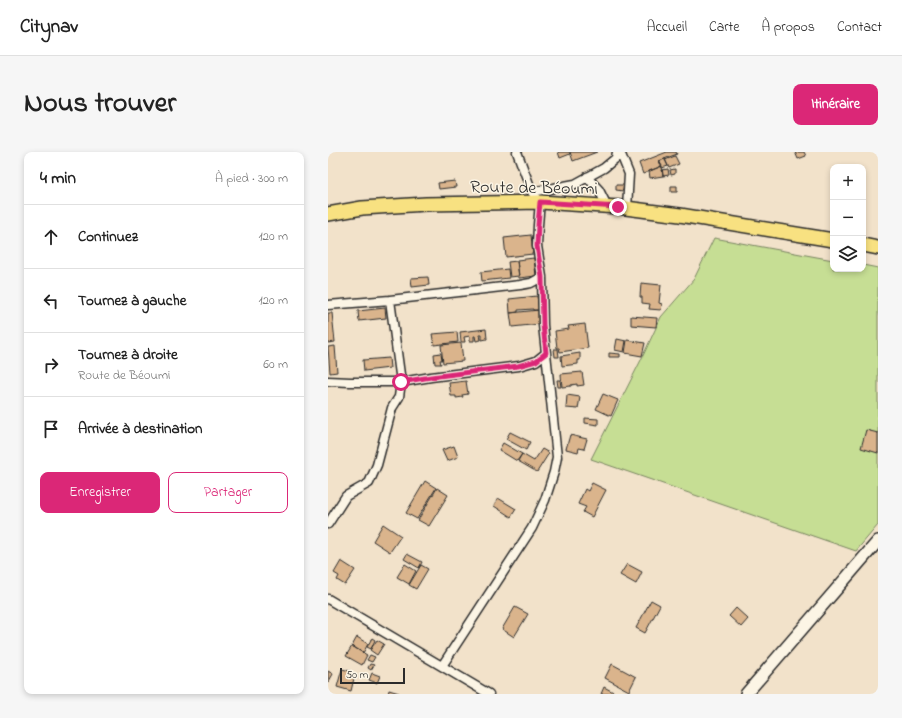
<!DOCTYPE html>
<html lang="fr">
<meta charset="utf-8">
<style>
:root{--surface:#fff;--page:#f6f6f6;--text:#222;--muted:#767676;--line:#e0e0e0;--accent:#db2777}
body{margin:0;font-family:"Indie Flower",sans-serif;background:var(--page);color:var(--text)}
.controls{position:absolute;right:12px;top:12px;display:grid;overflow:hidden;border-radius:8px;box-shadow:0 2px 6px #0003}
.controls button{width:36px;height:36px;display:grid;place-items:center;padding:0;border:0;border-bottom:1px solid var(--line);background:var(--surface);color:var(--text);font:20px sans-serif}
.scale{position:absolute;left:12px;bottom:10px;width:65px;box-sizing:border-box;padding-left:4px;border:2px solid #2b2b2b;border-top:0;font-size:11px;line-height:14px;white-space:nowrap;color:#2b2b2b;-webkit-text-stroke:3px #fcf5e5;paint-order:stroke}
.stop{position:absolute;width:12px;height:12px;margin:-9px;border:3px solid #db2777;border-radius:50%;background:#fff}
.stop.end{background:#db2777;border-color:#fff;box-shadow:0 1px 4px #0008}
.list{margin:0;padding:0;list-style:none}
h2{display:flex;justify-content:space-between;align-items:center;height:52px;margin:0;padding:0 16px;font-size:17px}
h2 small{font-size:13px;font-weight:400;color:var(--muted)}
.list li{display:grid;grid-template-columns:26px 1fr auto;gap:12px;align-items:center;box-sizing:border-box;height:64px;padding:0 16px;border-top:1px solid var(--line)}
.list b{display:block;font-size:15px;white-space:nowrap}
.list p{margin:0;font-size:13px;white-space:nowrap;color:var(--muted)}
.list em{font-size:13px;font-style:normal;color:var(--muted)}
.actions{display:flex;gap:8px;padding:12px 16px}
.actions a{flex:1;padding:9px 0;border:1px solid var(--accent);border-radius:8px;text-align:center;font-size:14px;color:var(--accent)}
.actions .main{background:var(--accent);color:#fff}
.icon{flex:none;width:22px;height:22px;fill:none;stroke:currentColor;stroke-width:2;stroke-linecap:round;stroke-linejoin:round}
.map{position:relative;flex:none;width:550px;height:542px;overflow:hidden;border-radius:8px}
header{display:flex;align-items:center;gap:24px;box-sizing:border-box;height:56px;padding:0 20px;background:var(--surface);border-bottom:1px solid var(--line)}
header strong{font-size:19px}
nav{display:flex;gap:22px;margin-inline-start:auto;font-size:14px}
.intro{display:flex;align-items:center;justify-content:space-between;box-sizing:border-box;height:96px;padding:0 24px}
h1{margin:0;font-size:28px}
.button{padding:10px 18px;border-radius:8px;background:var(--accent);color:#fff;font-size:14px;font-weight:700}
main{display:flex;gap:24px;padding:0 24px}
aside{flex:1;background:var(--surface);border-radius:8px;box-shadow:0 2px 6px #0003}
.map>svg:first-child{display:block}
</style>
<header>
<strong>Citynav</strong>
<nav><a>Accueil</a><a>Carte</a><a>À propos</a><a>Contact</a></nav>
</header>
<div class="intro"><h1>Nous trouver</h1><a class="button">Itinéraire</a></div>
<main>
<aside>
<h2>4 min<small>À pied · 300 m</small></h2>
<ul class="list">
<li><svg class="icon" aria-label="ahead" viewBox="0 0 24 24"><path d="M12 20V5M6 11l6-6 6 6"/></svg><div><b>Continuez</b></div><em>120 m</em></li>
<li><svg class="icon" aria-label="left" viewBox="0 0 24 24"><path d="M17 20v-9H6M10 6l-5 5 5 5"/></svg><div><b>Tournez à gauche</b></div><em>120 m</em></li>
<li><svg class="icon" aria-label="right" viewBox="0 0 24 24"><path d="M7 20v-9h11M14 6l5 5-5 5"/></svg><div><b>Tournez à droite</b><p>Route de Béoumi</p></div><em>60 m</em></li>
<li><svg class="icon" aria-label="arrive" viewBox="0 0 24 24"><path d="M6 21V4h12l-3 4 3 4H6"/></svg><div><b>Arrivée à destination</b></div></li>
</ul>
<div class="actions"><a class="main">Enregistrer</a><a>Partager</a></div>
</aside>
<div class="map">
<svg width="550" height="542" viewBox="0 0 550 542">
<rect width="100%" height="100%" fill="#f2e2ca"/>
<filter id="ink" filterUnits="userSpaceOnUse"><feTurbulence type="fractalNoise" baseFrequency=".025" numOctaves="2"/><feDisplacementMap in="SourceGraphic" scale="8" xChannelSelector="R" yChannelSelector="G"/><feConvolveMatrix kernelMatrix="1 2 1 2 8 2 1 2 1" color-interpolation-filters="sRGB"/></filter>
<g filter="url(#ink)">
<path fill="#c6de94" stroke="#788460" d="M386,86L505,108V117H535V113L550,116V373L528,399L263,307L313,208L333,165L366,127Z"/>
<path fill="#dab48c" stroke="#2b2b2b" d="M230,0H241L242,2L232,6Z
M242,0H269L245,9Z
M339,0H348L349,2L331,9L334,14L315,22L311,11Z
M467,0H476L478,4L470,7Z
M347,4L351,12L341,16L337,8Z
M337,7L340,14L334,16L331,9Z
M334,14L335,24L322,26L321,19Z
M340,17L341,23L335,24L334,18Z
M347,17V22L343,23L342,18Z
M127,29L128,35L111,37L110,31Z
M288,33H296L295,39L288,38Z
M343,34H349V40H343Z
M203,83L205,102L178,105L176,86Z
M206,106L208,124L191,126L189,108Z
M189,109L191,124L182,125L180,110Z
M180,117L181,126L154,129L153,120Z
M100,125L101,133L84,135L83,126Z
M313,131L333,133L331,151L334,152L333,158L321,157L322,152L314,151V145H312Z
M209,144L211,158H205V157L190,158V160L182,161L181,147Z
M57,156L58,166L31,169L30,159Z
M211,158L212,172L184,175L182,161Z
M0,161H4L7,190L0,191Z
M303,164L329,166L328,175L303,173Z
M257,172L260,196L232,200L231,196H229L227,179L241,177L240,174Z
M158,177L159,187L154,188V183H152L153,188L148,189L147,184H146V189H142V184L136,185L137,190H133L132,180Z
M129,180L130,190L106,193L104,182Z
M289,187L298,189L296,200L287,198Z
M299,188L317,191L314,204L297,201Z
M133,191L135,209L115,211L113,193Z
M7,194L9,220L2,221L0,195Z
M226,197H230L231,205H227Z
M113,201L114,208H112L113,212H107L106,202Z
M252,201V208H250V212L234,214L233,204Z
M281,201L292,202V205H281Z
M61,206L62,216L36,219L35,208Z
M254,220L256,233L249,234V232L243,233V234L234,235L233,222Z
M229,228H232L233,235H230Z
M138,229L140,242L134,243L135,245L128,246V244H123L121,231Z
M275,242L290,248L283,264L268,257Z
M239,243L252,245L250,257L238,256Z
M257,266L270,267V273L257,271Z
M538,278L550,281V301L533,296Z
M182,280L202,290L198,298L178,287Z
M242,283L259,287L256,297L251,296L250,300L238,297Z
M175,291L194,302L189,309L171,298Z
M126,294L130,305L119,309L114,298Z
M214,297L221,301L209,320L190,309L194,302L206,309Z
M97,329L108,336L89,367L78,361Z
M264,331L278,338L264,365L255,360L258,355L250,352L257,337L260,339Z
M109,336L120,343L101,374L90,368Z
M170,346L188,357L183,365L166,354Z
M55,372L73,384L62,400L45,389Z
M79,402L94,410L91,416L76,407Z
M13,409L27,418L17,433L9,428L11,424L6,421Z
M77,412L88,419L81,432L69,425Z
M299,412L314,420L308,432L292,423Z
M93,413L100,417L88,437L81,433Z
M323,448L332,453L317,481L308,476Z
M187,455L200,462L186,485L174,477Z
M408,456L420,467L413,475L401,464Z
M29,485L40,492L35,501L24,494Z
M44,486L47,488L43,497L39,495Z
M49,488L56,492L49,503L42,498Z
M24,494L39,503L34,513L18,504Z
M42,503L47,505L44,510L39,508Z
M42,512L46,513L43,518L40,516Z
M284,512L308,525L301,539L277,526Z
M14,517L22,519L21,521L27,522L23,539L9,535Z
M0,519L5,522L0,531Z
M44,521L52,524L49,531L41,528Z
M276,535L289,542H273Z
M61,538L71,541L70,542H60Z"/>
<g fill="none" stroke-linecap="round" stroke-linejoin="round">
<defs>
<path id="street" d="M292,0L301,22L299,56
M259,25L271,38L279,54
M204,40L215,38L247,32L276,16L288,6L289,0
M0,153L62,148L192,133L203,131L214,125
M0,229L22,230H73L103,225L191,214L208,209L218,201
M0,372L18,344L41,331L49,313L64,256L71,245L73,230L62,148
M0,447L161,542
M114,514L204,376L217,348L226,320L229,305L215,173L214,125L209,94L210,73L212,50L204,40L189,0"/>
<path id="secondary" d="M418,542L550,389"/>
<path id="primary" d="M0,62L34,56L98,52L212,50L290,55L352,63L505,88
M535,93L550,96"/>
</defs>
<use href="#street" stroke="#2b2b2b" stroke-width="11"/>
<use href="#secondary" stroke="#2b2b2b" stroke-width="14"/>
<use href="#primary" stroke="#2b2b2b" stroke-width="16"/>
<use href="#street" stroke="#fcf5e5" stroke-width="8"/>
<use href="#secondary" stroke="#fcf5e5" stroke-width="11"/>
<use href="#primary" stroke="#f8e181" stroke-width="13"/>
</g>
</g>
<g fill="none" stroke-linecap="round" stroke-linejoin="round" filter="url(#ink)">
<path stroke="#db2777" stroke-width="5" d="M73,230L103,225L190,214L208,209L218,201L215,173L214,125L209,94L210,73L212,50L290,55"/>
</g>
<g text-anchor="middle" stroke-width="3" stroke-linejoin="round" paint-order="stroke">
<g font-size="18" fill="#2b2b2b" stroke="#fcf5e5">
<text transform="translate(206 35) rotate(1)" y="6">Route de Béoumi</text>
</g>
</g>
</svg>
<div class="controls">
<button>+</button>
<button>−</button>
<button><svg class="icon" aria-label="layers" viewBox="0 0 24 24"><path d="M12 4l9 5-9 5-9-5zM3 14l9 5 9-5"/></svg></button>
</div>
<div class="scale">50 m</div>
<div class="stop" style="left:73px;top:230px"></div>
<div class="stop end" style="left:290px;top:55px"></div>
</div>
</main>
